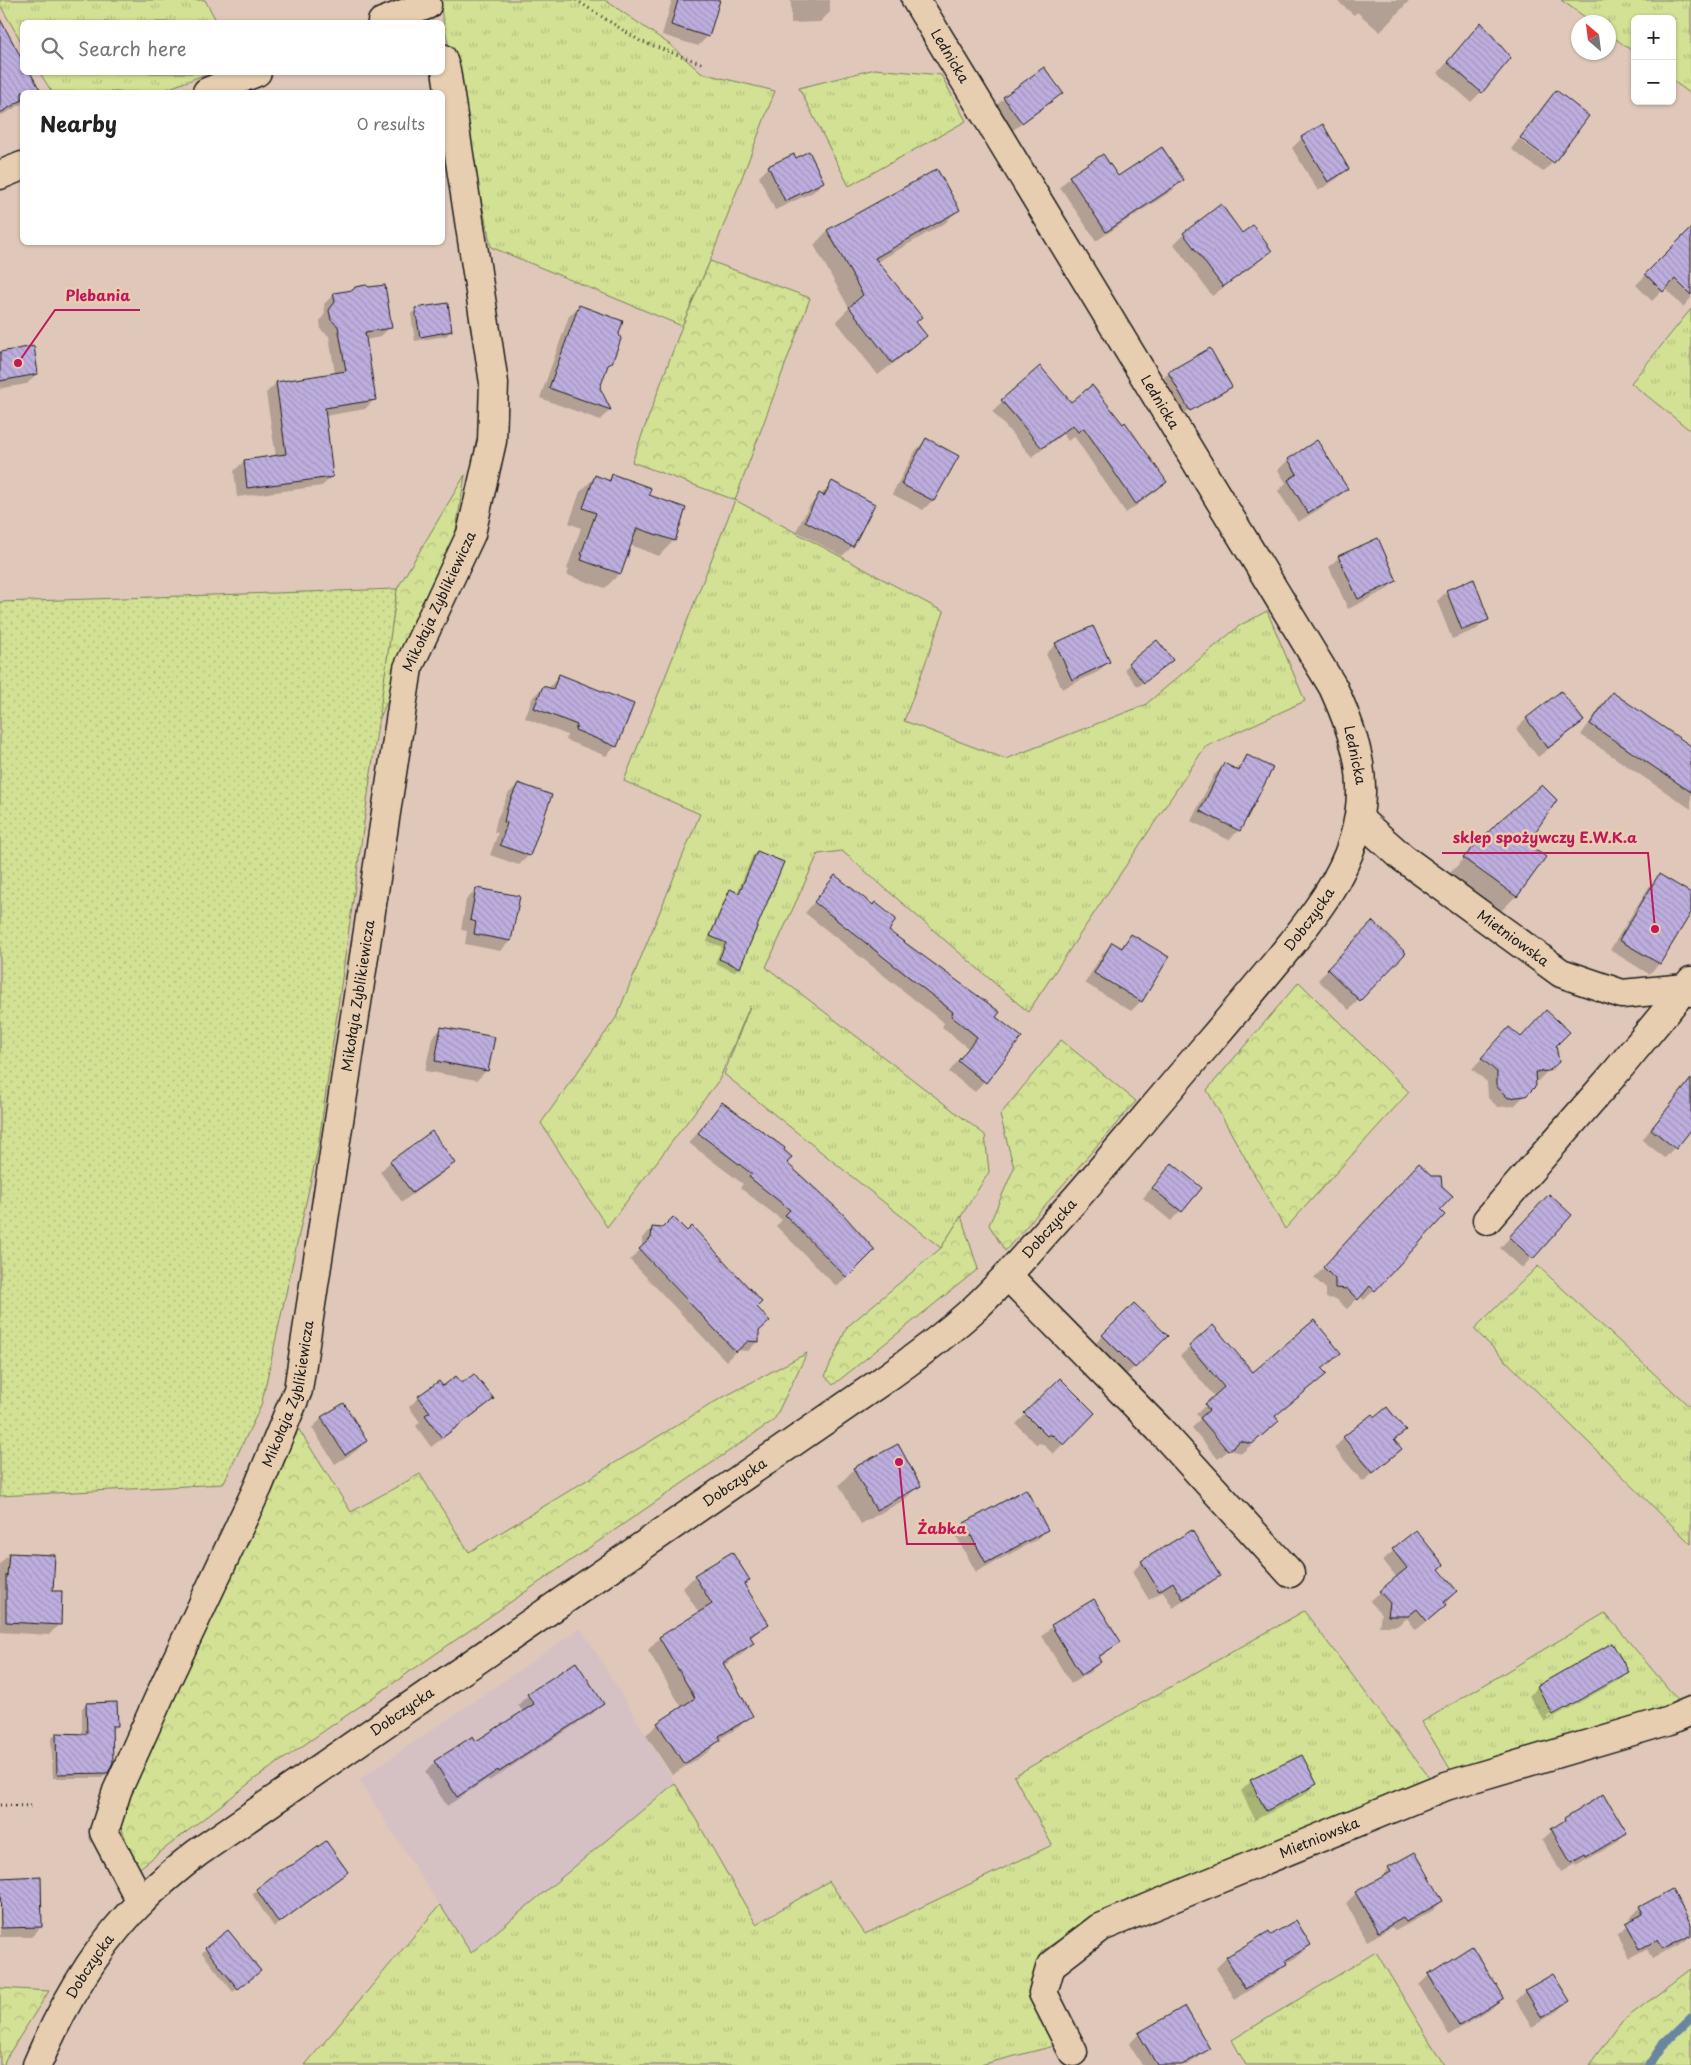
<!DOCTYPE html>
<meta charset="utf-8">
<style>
:root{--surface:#fff;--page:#f2f2f2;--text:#222;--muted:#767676;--line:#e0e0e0}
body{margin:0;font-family:"Playpen Sans",sans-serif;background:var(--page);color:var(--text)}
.controls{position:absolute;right:15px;top:15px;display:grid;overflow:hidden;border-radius:8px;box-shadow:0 1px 4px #0004}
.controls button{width:45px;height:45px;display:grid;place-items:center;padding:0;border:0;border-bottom:1px solid var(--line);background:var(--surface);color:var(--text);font:25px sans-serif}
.compass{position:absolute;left:1571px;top:15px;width:45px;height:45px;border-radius:50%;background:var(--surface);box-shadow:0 1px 4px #0004;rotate:332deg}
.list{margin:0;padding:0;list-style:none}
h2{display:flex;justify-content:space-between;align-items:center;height:65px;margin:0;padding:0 20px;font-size:21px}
h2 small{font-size:16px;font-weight:400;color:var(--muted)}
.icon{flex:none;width:28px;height:28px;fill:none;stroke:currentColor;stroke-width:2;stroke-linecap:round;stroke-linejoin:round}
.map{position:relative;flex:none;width:1691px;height:2065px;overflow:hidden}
.search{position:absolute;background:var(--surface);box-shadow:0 1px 4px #0004;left:20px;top:20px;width:425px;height:55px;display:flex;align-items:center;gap:12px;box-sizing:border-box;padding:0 18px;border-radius:8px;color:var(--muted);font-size:19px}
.panel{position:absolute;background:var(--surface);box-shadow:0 1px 4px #0004;left:20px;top:90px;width:425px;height:155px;border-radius:8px}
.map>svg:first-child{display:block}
</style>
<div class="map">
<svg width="1691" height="2065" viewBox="0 0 1691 2065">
<defs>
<pattern id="grass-tufts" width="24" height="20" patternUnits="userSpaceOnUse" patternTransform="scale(1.25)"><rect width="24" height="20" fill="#d2e194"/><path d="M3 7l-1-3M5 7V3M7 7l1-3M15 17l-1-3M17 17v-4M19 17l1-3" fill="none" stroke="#b4c07f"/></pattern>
<pattern id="forest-crowns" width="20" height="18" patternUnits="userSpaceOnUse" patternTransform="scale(1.25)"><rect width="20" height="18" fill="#d2e194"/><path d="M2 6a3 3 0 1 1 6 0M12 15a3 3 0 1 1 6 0" fill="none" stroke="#b4c07f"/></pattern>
<pattern id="garden-dots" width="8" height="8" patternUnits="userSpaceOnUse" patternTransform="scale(1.25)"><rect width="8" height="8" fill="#d2e194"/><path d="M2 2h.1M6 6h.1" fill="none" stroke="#b4c07f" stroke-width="1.8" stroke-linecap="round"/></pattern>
<pattern id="building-back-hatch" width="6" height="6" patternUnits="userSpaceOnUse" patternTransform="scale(1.25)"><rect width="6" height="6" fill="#bdaede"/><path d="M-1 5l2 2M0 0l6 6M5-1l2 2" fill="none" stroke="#a295be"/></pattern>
</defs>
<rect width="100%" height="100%" fill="#dfc8b9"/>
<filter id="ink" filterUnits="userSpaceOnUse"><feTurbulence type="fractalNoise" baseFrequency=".02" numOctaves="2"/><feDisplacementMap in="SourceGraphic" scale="10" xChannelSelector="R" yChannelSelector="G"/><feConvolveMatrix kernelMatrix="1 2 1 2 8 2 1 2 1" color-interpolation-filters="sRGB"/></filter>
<g filter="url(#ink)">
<path fill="#d5c0c4" d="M581,1628L675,1783L471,1954L359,1780Z"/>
<path fill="url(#grass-tufts)" stroke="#777e58" d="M0,0H205L217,22H22V43L0,5Z
M439,0H605L669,44L701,73L775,91L710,261L682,326L491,247Z
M1561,0H1691V94L1672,80V19H1635V53L1609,34L1608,22H1592Z
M875,69L941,75L966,121L849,186L799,88Z
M40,73H209L159,92H52Z
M1691,309V431L1631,383Z
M735,500L944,612L904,721L1006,759L1145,705L1239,626L1267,611L1305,701L1205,747L1028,1012L842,851L818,854L766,967L985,1135L989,1172L941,1248L724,1074L750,1006L719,1080L607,1227L541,1123L616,1018L700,814L624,781Z
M1538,1266L1691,1408V1544L1474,1329Z
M1304,1611L1432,1781L1092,1918L1042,1951L1028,1991L1054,2046L980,2065H305L440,1905L471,1953L675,1783L756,1924L829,1881L865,1934L1052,1845L1014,1776Z
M1605,1613L1681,1704L1452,1772L1422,1722Z
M1376,1952L1444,2065H1246L1232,2040Z"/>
<path fill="url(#forest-crowns)" stroke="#777e58" d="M710,261L810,298L735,500L632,462L682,326Z
M465,475L454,542L377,725L397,589Z
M1299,982L1409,1092L1285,1229L1207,1090Z
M1061,1040L1136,1101L1005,1251L989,1225L1014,1168L1000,1115Z
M961,1216L978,1269L833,1385L825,1376L847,1327L941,1248Z
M807,1353L774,1420L256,1778L137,1870L119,1821L296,1425L351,1512L420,1474L469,1552L718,1400Z
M1691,1969V2065H1589L1620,2023Z
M0,1988L49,1991L5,2060L4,2065H0Z"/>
<path fill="url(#garden-dots)" stroke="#777e58" d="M397,589L318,1148L261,1406L223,1484L0,1496V602Z"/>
<path fill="#0003" fill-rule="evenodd" d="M672,0H720L708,36L698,46L662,35Z
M791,0H830V12L820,22L791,23Z
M1336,0H1410L1380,32L1357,12L1354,15Z
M0,21L22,61V72L39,90L36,92H22V104L0,116Z
M1471,34L1481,92L1471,102L1438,73Z
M1556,92L1553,161L1520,137L1546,102Z
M1061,93L1053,101L1013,130L996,106L1004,98Z
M1302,138L1348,168L1338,178L1318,191L1292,148Z
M1519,139L1552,163L1543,172L1511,149Z
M1103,156L1117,178L1182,180L1173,190L1096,241L1060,187L1070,177Z
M795,159L823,182L813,192L775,210L759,177L769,167Z
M936,171L958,210L945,223L877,262L925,336L912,349L878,375L836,321L849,308L814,245L827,231Z
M1691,230V298L1683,307L1665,288L1652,301L1636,285Z
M1184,234L1242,235L1270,250L1260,260L1212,296L1174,244Z
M334,294L390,327L380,337L365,340L375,399L365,409L325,416L332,476L322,486L237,497L234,471L244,461L276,457L266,393L276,383L335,374L329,336L321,330L320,321L325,313L324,304Z
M579,306L611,362L605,368L598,388L610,410L600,420L540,398L569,316Z
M416,309L451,331L446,336L415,341L411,314Z
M0,353L37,373L27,384L2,388L0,390Z
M1040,368L1071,404L1165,482L1156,491L1126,513L1074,436L1068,441L1063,434L1032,457L992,411Z
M1169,373L1230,387L1184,413L1164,377Z
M926,440L933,500L923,510L892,494L916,450Z
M1317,442L1346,489L1336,499L1298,522L1278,491L1286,483L1278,470L1288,460Z
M613,475L648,496L674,540L659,556L630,545L620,573L605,588L567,575L569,570L567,569L581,528L569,523L580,492L595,477L607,481Z
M833,483L874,505L852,547L842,556L796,531L810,505Z
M1377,540L1396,580L1386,590L1348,609L1329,567L1339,557Z
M1447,591L1487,619L1477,629L1452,639L1437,601Z
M1157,642L1166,665L1138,687L1124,669Z
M1056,644L1108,662L1098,672L1062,689L1046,654Z
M559,676L616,746L606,756L566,740L567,735L525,718L533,697L543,687L548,689Z
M1561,692L1582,721L1572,731L1538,757L1516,729L1526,719Z
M1612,694L1691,747V809L1581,735L1602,704Z
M1247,756L1239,830L1229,840L1191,821L1214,775L1224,765L1235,771Z
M518,784L529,855L519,865L490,855L498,833L494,832L497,819L508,794Z
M1500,822L1526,844L1516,896L1501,911L1449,874Z
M757,852L739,967L734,972L715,963L722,947L707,941L726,896L730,891L737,893L752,857Z
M1660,875L1691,894V911L1659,964L1649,974L1610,950L1650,885Z
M835,877L887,931L1020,1038L975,1092L949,1072L968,1048L942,1027L944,1023L805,913Z
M476,890L510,941L500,951L465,944L467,931L461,930L466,900Z
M1373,923L1404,953L1349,1010L1318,980Z
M1131,936L1141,1001L1131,1011L1085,983L1103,953L1113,943L1120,948Z
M442,1028L487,1070L477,1080L425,1071L432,1038Z
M1500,1038L1555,1046L1557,1061L1538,1081H1535V1085L1514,1106L1498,1107L1488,1098L1487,1082L1472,1069Z
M1691,1078V1128L1665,1158L1642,1140Z
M722,1104L873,1250L837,1287L776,1226L782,1220L740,1188L743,1184L689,1143Z
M432,1133L453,1163L443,1173L402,1202L380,1172L390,1162Z
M1163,1175L1200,1188L1171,1221L1143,1198Z
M1408,1176L1374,1290L1364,1300L1360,1296L1347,1309L1336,1299L1326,1298V1289L1314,1278Z
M1539,1206L1570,1215L1522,1268L1500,1248Z
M652,1228L756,1307L758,1341L748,1351L737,1350L726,1361L630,1260L642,1248V1238Z
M1134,1304L1166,1336L1124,1377L1093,1346Z
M1213,1327L1253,1374L1340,1353L1321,1370L1325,1374L1316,1383L1274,1417L1278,1421L1268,1430L1242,1453L1229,1450L1218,1459L1192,1428L1200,1419L1196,1414L1215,1397L1180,1356Z
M1060,1380L1094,1413L1053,1454L1043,1444L1039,1443L1037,1445L1016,1424Z
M461,1384L492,1399L482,1409L431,1447L416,1426L420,1422L409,1407L419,1397L443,1387Z
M322,1418L366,1441L356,1451L335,1464L312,1428Z
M1375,1419L1404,1431L1394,1441L1400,1449L1363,1482L1334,1448L1344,1438Z
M854,1469L919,1485L904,1500L861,1524L839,1485Z
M965,1524L1046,1530L1036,1540L976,1572L955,1534Z
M1416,1531L1438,1569L1456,1591L1435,1615L1416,1630L1407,1618L1397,1626H1379L1381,1614L1370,1601L1397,1578L1383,1560Z
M1191,1532L1218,1575L1208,1585L1173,1608L1163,1591L1149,1600L1132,1572L1142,1562Z
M9,1554L52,1592L59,1624L49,1635L0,1632V1564Z
M695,1576L748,1580L743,1585L767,1623L750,1639L753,1643L741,1655L723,1666L751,1715L739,1727L720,1739L708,1752L672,1775L646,1735L658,1724L682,1708L648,1650L659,1638L699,1613L683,1588Z
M1093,1601L1119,1642L1098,1659L1100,1662L1090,1672L1071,1684L1042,1636L1052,1626Z
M1612,1644L1628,1671L1619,1680L1545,1722L1529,1696L1537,1687ZM1620,1676V1678L1548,1719L1547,1717Z
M575,1664L602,1704L592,1714L489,1781L488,1779L447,1806L425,1772L435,1762L476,1743L523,1712L518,1705L528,1695Z
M86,1704L116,1725L112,1730L107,1773L102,1778H53L51,1739L56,1734L82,1735V1708Z
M1251,1781L1316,1784L1306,1794L1255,1820L1241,1791Z
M1604,1796L1625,1833L1616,1843L1576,1866L1575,1864L1561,1872L1542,1840L1565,1819Z
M1415,1854L1442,1901L1432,1911L1395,1931L1392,1927L1367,1941L1346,1903L1356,1893L1380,1880L1389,1868Z
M280,1872L342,1877L274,1927L252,1894Z
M9,1878L41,1927L31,1937H0V1888Z
M1640,1908L1691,1927V1935L1684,1942L1652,1959L1647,1949L1630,1958L1617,1934L1632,1922L1630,1918Z
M1269,1933L1271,1936L1310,1945L1300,1955L1287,1963L1277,1973L1235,1999L1216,1968L1226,1958Z
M206,1949L254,1975L233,1992L202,1953Z
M1429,1975L1502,1998L1492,2008L1449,2035L1419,1985Z
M1526,1991L1568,2001L1558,2011L1532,2027L1516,2001Z
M1139,2034L1208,2048L1198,2058L1187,2065H1142L1129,2044Z"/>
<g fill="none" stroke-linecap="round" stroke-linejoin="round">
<path stroke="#6986a1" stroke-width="9" d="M1649,2065L1662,2046L1691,2018"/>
</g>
<path fill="url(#building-back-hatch)" stroke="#1c1c1c" d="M678,0H720L709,37L671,25Z
M0,19L22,59V72H30L40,90L36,92H22V100L0,113Z
M1481,22L1511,58L1482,93L1447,62Z
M1044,67L1063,93L1022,123L1003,97Z
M1556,90L1589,116L1554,163L1520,138Z
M1323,124L1349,169L1328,182L1301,137Z
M1162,147L1184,180L1106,232L1069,176L1103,154L1118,176Z
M809,151L824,182L785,201L768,166L794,154L796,158Z
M937,169L960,210L875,258L922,317L916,322L927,336L892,363L849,307L863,295L827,230Z
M1221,204L1242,233L1253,225L1272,251L1223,287L1183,233Z
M1691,228V295L1675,279L1663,292L1645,274Z
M366,285L369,287L385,285L392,328L365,332L376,400L325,408L333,477L247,488L244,460L286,454L276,382L346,371L338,326L331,320L329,310L335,302L333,293L353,290L355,287Z
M448,303L452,331L420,337L415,308Z
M579,305L623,321L619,334L621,339L612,363L608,365L600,388L611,410L549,388Z
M34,346L38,374L0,381V352Z
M1210,348L1232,387L1190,411L1168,372Z
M1040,366L1071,402L1092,385L1123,424L1125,422L1167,482L1136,504L1084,428L1078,432L1073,425L1042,448L1001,400Z
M926,438L959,456L934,501L901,484Z
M1317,440L1348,489L1308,513L1288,480L1297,474L1288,459Z
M612,474L651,488L649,495L686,508L675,541L637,528L621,574L581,560L583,555L581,554L596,513L583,508L595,475L610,481Z
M832,481L875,504L853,547L805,521L819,493L824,496Z
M1378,538L1397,581L1358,599L1338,556Z
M1474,579L1489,620L1462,630L1446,590Z
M1093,626L1110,662L1072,680L1055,643Z
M1157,640L1173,660L1144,683L1128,663Z
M559,674L634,704L617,747L575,730L577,725L534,708L543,686L553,689Z
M1561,691L1584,721L1548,748L1526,718Z
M1612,692L1691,746V792L1590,724Z
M1247,755L1273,768L1240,831L1200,811L1224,763L1239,771Z
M518,783L552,795L530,856L500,845L507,823L504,822L507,808Z
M1542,785L1557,800L1527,844L1546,857L1517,897L1463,858L1499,821Z
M757,851L784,862L740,968L719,959L726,943L710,936L730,889L739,893Z
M1659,874L1691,893V913L1660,964L1619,940Z
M835,875L873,905L875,902L896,919L889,931L1000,1012L996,1017L1022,1037L986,1083L958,1061L977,1037L951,1016L953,1012L814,902Z
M476,888L520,896L511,941L474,934L476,922L470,920Z
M1373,921L1406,953L1360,1001L1327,969Z
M1131,934L1169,957L1142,1002L1094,973L1112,942L1122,948Z
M1546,1010L1570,1032L1556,1046L1559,1062L1549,1071L1535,1072L1536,1086L1526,1096L1508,1098L1497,1087V1072L1481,1058L1509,1027L1521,1037Z
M441,1027L495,1037L488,1071L435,1061Z
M1691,1079V1130L1676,1149L1651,1129Z
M722,1102L785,1148L784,1150L792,1157L787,1163L842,1213L875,1250L847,1278L785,1215L790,1210L749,1177L752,1174L698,1133Z
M432,1131L455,1163L412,1193L390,1161Z
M1172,1163L1202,1188L1182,1212L1152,1188Z
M1418,1164L1431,1176H1441L1442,1186L1453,1196L1440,1210L1445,1215L1375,1291L1370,1286L1358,1300L1347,1289L1335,1288V1279L1323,1267Z
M1549,1194L1572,1215L1533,1259L1509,1237Z
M673,1217L687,1231L692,1226L762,1302L757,1307L770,1321L759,1331V1342L748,1341L736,1352L639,1249L651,1238L652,1227L662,1228Z
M1134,1303L1168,1336L1135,1368L1102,1335Z
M1314,1320L1341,1353L1322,1369L1327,1374L1275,1416L1279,1421L1252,1444L1240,1441L1228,1451L1200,1418L1209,1410L1205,1404L1224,1387L1189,1346L1213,1325L1253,1372Z
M474,1374L494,1399L442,1438L425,1415L430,1412L418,1396L439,1381L443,1386L456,1376L462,1383Z
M1060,1378L1095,1413L1064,1445L1053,1435L1052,1436L1050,1434L1047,1436L1024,1413Z
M344,1403L367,1441L345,1455L321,1417Z
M1387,1407L1406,1431L1394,1440L1402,1449L1373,1473L1343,1437L1372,1414L1375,1417Z
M898,1444L921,1486L876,1510L853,1468Z
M1026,1489L1048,1530L986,1563L964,1523Z
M1192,1530L1220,1576L1183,1599L1173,1582L1159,1591L1141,1561Z
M1416,1530L1444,1565L1439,1569L1457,1591L1444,1602L1446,1605L1427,1621L1417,1609L1408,1616H1388L1390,1603L1379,1591L1407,1568L1392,1549Z
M732,1552L750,1580L744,1584L769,1624L750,1636L754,1643L723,1663L753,1716L719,1736L721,1740L684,1764L657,1723L695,1698L659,1637L712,1604L694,1575Z
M9,1553L55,1555L53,1591H62L61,1625L6,1622V1575L7,1576Z
M1094,1599L1121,1642L1098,1657L1101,1662L1081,1675L1051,1625Z
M1612,1643L1629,1672L1553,1715L1537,1686Z
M576,1662L604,1704L499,1772L498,1770L457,1797L434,1761L473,1736L476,1741L534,1704L527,1694Z
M117,1702L118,1726H112L113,1762L108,1773L57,1774L56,1733L87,1734L86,1703Z
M1302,1755L1317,1784L1266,1811L1250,1780Z
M1604,1794L1627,1833L1586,1857L1585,1855L1571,1863L1551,1829L1565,1820L1564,1818Z
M326,1841L348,1872L279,1923L256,1889L279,1871L294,1864Z
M1415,1852L1443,1901L1406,1922L1403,1918L1378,1932L1355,1892L1391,1872L1388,1867Z
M41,1876L42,1927L1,1928L0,1878Z
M1672,1889L1691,1924V1935L1662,1950L1657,1940L1640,1949L1626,1923L1643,1914L1639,1907Z
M1296,1920L1311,1945L1286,1960L1288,1964L1245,1989L1226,1957L1269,1931L1271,1935Z
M228,1930L261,1971L238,1989L205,1948Z
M1472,1946L1504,1998L1459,2026L1428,1974Z
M1553,1974L1570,2001L1542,2018L1525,1990Z
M1185,2006L1210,2049L1182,2065H1157L1138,2033Z"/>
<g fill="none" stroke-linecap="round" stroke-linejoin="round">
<defs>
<g id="minor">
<path d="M382,22L427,5"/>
<path d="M207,92L257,72"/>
<path d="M0,175L22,166"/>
<path id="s1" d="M1359,819L1403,858L1561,973L1622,994L1686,988L1691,992"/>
<path d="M1487,1220L1616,1072L1691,981"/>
<path d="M1008,1276L1159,1429L1290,1573"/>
<path id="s2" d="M141,1902L104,1832L117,1791L166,1682L258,1487L298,1390L408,668L471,534L492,441L494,383L446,70L442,58"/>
<path id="s3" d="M1073,2052L1043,1993L1051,1965L1099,1928L1446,1786L1670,1720L1691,1711"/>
</g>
<g id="major">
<path id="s4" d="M37,2065C62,2006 96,1946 142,1901C159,1883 178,1868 197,1853L879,1383C912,1360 944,1336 974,1309C1003,1282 1029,1251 1056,1221C1107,1164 1156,1104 1206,1046C1235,1012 1264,978 1292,943C1316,912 1341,880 1353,841C1371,784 1357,740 1333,687L916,0"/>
</g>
</defs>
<use href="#minor" stroke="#1c1c1c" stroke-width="31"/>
<use href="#major" stroke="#1c1c1c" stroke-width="31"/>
<path stroke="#1c1c1c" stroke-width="3" stroke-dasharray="1 4" stroke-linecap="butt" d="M576,0L640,41L703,64
M0,1805L33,1806"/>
<use href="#minor" stroke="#e8ceb0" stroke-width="28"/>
<use href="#major" stroke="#e8ceb0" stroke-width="28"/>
</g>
</g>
<g text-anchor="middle" stroke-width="5" stroke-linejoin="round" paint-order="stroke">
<g font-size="14" fill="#1c1c1c" stroke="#e8ceb0">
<text transform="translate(950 56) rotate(59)" y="5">Lednicka</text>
<text transform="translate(1160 402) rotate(59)" y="5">Lednicka</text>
<text dy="5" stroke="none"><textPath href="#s2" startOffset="1366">Mikołaja Zyblikiewicza</textPath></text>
<text transform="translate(1355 755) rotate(78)" y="5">Lednicka</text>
<text dy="5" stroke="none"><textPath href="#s4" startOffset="1732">Dobczycka</textPath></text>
<text dy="5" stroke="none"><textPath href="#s1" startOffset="195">Mietniowska</textPath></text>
<text dy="5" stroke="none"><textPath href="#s2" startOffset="961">Mikołaja Zyblikiewicza</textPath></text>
<text dy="5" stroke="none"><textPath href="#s4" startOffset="1328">Dobczycka</textPath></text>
<text dy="5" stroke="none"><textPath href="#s2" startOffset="556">Mikołaja Zyblikiewicza</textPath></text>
<text dy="5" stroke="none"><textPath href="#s4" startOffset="922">Dobczycka</textPath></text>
<text dy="5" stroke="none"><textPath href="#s4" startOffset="518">Dobczycka</textPath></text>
<text dy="5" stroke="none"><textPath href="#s3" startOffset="394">Mietniowska</textPath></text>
<text dy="5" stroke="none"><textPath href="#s4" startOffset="112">Dobczycka</textPath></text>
</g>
</g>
<path fill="none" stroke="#c2185b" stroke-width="2" d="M18 363L55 310H140M1655 929L1648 853H1442M899 1462L907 1544H976"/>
<g fill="#c2185b" stroke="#e8ceb0" stroke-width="2">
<circle cx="18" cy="363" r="5"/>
<circle cx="1655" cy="929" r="5"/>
<circle cx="899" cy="1462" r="5"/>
</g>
<g font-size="15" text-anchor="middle" font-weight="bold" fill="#c2185b" stroke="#e8ceb0" stroke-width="5" stroke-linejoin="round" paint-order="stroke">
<text x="98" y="301">Plebania</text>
<text x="1545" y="843">sklep spożywczy E.W.K.a</text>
<text x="942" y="1534">Żabka</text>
</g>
</svg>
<div class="controls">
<button>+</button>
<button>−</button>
</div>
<svg class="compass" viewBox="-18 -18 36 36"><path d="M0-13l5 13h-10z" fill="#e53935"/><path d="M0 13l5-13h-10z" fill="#767676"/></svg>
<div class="search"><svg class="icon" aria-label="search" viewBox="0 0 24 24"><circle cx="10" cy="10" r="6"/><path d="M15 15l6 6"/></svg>Search here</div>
<section class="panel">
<h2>Nearby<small>0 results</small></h2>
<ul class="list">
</ul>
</section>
</div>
